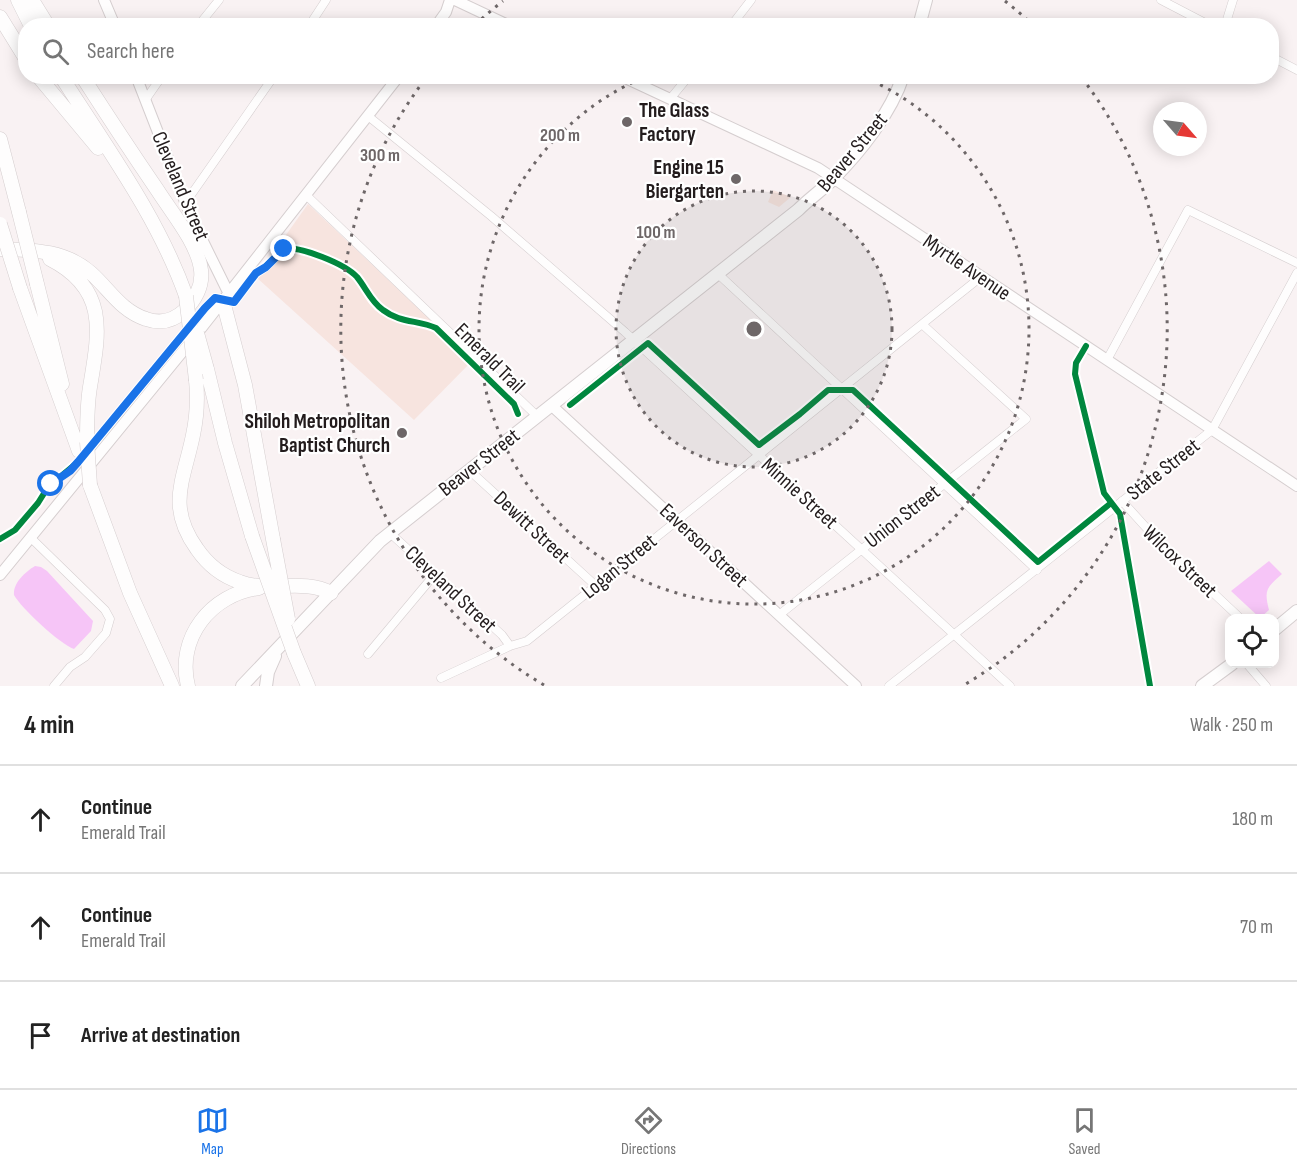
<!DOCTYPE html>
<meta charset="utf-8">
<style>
:root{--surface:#fff;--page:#f6f6f6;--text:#222;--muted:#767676;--line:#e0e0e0;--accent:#1a73e8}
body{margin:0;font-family:"Sofia Sans Condensed",sans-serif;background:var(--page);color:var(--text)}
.controls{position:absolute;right:18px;bottom:18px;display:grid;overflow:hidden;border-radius:12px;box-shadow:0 3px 15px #0003}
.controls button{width:54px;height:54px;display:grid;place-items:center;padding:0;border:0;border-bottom:2px solid var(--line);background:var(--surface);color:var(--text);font:30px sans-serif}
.compass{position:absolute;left:1153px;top:102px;width:54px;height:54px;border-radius:50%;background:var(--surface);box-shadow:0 3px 15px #0003;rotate:118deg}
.stop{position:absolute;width:18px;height:18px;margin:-14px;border:4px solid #1a73e8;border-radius:50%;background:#fff}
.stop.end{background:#1a73e8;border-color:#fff;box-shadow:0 2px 6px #0008}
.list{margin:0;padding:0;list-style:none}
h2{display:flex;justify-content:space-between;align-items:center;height:78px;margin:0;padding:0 24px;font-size:26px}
h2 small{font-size:20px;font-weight:400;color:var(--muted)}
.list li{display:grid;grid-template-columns:39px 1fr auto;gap:18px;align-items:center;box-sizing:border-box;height:108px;padding:0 24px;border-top:2px solid var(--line)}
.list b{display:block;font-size:22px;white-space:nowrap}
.list p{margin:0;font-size:20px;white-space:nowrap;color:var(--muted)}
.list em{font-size:20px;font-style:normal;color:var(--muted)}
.icon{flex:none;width:33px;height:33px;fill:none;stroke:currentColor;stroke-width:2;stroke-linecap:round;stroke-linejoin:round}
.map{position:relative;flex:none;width:1297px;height:686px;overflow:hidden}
.search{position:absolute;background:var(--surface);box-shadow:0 3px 15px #0003;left:18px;right:18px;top:18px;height:66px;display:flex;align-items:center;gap:15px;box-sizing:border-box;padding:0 21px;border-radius:24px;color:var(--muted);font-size:22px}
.sheet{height:402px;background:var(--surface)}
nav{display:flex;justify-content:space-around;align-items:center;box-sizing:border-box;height:84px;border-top:2px solid var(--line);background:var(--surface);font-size:16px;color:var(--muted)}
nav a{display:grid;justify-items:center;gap:3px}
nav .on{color:var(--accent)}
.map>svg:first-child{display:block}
</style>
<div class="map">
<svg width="1297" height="686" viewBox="0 0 1297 686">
<rect width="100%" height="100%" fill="#f9f2f3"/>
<path fill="#f7e4df" d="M773,190L791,197L779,207L768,202Z
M308,204L473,360L414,420L256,277Z"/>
<path fill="#f6c5f7" d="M1269,561L1282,574C1266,588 1264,590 1269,610L1260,618L1231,591Z
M35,566L41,567L47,571L93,621L91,631L74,649C60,644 21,608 14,595C13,583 25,572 35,566Z"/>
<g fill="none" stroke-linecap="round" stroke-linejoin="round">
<defs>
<path id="street" d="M1161,0L1211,26
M198,26L219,0
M309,26L326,0
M731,26L751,0
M1225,26L1233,0
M1272,57L1297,70
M146,99L162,76
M670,99L689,76
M368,116L491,216L625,332L1010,686
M306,195L537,416
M186,202L274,76
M717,273L1037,570
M1107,360L1188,210L1297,263
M469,470L595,585
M1122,501L1161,544L1240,618
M390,533L502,635L510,646
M31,538L105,610L110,619L106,633L85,657L70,667L54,686
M779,615L1026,419L923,325
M368,654L435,574
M1247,664L1266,686
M441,678L510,646L527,641L982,276
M889,686L1212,430L1297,273"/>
<path id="secondary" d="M104,0L115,26
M455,0L510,26
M436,26L446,12L450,0
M136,76L191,217L229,294
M621,76L818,168L1297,486
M551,405L856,686
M0,575L192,340L399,76"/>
<path id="primary" d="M919,26L926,0
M1274,630L1297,611
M242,686L380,541L798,210C809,199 822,190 833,179C860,152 891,113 903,76
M266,686L268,672L275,656
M1202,686L1232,664"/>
<path id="highway" d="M18,0L31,26
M32,0L48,26
M0,17L26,59
M38,76L98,148
M61,76C106,147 158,217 186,296
M0,139L19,212
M0,249C32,250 65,250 91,273C109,289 121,311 146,319C160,324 173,321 184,311C195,300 203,286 201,270C198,244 172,213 158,191C132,153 107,115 82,76
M50,259C109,289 99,333 90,387C87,405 87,423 87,442
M37,284L62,384
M20,288L79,451
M223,301L245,385L273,539
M207,369L225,443L252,536
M196,380C198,399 197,416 193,435C184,480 166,506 197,549C208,565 222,576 240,582C270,593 302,578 331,593
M90,485L130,593L172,686
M294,653L308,686
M188,686C176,638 211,594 259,588"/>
</defs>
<use href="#street" stroke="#d5cecf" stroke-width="9"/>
<use href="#secondary" stroke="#d5cecf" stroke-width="12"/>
<use href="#primary" stroke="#d5cecf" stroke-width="14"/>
<use href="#highway" stroke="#d5cecf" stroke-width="15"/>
<use href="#street" stroke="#fefdfd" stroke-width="8"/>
<use href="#secondary" stroke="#fefdfd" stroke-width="10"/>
<use href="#primary" stroke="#fefdfd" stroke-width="12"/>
<use href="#highway" stroke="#fefdfd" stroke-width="14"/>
<defs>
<path id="highway-bridge" d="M19,212L37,284
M0,224L20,288
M186,296L196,380
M197,333L207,369
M87,442L90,485
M252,536L294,653
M273,539L288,619"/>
</defs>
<use href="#highway-bridge" stroke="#d5cecf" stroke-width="15" stroke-linecap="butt"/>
<use href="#highway-bridge" stroke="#fefdfd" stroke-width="14"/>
<defs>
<path id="cycleway" d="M1086,346L1076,363L1075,374L1104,493L1120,514L1150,686
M570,405L648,343L759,445L800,414L828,390H853L1038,562L1111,503
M0,539L15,530L38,503L48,487L78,462L205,308L215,298L234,302L256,273L265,267L284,249C301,246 345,264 357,277C366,288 371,302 383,310C400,323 418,320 436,328L514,404L518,414"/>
</defs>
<use href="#cycleway" stroke="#fff" stroke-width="10"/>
<use href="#cycleway" stroke="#00873e" stroke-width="6"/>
</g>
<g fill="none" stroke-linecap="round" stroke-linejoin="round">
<path stroke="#1a73e8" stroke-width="8" d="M51,484L70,471L78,462L205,308L215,298L234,302L256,273L266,267L284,249"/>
</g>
<circle cx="754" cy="329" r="138" fill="#6e6768" fill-opacity=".12"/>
<g fill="none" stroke="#6e6768" stroke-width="3" stroke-dasharray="3 6">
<circle cx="754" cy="329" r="138"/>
<path d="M864 77A275 275 0 1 1 644 77"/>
<path d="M544 685A413 413 0 0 1 426 78M475 25A413 413 0 0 1 503 1M1005 1A413 413 0 0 1 1033 25M1082 78A413 413 0 0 1 964 685"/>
</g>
<g fill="#6e6768" stroke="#fff" stroke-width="2">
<circle cx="627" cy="122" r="6"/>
<circle cx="736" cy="179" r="6"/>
<circle cx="402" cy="433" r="6"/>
</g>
<g text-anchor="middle" stroke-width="4.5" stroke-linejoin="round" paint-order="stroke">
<g font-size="21" font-weight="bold" fill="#231c1d" stroke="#fff" text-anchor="end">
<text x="639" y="117" text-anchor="start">The Glass<tspan x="639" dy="24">Factory</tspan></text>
<text x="724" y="174">Engine 15<tspan x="724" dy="24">Biergarten</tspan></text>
<text x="390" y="428">Shiloh Metropolitan<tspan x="390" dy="24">Baptist Church</tspan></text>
</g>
<g font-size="21" fill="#231c1d" stroke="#fff">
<text transform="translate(852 152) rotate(-50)" y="7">Beaver Street</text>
<text transform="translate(181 186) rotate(67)" y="7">Cleveland Street</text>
<text transform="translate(967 267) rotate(34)" y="7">Myrtle Avenue</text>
<text transform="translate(490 358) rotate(45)" y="7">Emerald Trail</text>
<text transform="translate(479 462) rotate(-38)" y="7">Beaver Street</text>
<text transform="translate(1163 469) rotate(-38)" y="7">State Street</text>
<text transform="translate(800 493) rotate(42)" y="7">Minnie Street</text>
<text transform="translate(902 516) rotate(-38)" y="7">Union Street</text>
<text transform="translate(532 527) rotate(43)" y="7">Dewitt Street</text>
<text transform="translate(704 545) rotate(43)" y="7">Eaverson Street</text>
<text transform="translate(1180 561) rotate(44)" y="7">Wilcox Street</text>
<text transform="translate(619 566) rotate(-39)" y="7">Logan Street</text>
<text transform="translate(451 589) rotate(43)" y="7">Cleveland Street</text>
</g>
</g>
<circle cx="754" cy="329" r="9" fill="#6e6768" stroke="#fff" stroke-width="3"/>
<g font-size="18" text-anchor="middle" font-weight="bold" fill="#6e6768" stroke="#fff" stroke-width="4.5" stroke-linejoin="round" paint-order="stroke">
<text x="560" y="141">200 m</text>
<text x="380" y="161">300 m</text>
<text x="656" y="238">100 m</text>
</g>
</svg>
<div class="controls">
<button><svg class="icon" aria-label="locate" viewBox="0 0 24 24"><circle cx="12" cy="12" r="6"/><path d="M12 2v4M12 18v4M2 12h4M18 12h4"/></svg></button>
</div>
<svg class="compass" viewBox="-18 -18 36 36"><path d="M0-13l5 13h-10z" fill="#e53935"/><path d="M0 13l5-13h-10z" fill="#767676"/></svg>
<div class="stop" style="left:51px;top:484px"></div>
<div class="stop end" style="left:284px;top:249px"></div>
<div class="search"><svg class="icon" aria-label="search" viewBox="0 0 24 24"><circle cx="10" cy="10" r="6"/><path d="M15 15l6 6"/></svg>Search here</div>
</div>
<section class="sheet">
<h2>4 min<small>Walk · 250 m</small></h2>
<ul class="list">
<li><svg class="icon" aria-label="ahead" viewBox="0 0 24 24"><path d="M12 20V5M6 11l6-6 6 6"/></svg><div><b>Continue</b><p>Emerald Trail</p></div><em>180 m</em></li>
<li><svg class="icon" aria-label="ahead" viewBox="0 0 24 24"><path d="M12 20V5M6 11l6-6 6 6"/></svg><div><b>Continue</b><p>Emerald Trail</p></div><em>70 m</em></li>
<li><svg class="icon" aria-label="arrive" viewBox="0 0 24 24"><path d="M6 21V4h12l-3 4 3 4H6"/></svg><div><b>Arrive at destination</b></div></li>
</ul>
</section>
<nav>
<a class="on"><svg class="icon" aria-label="map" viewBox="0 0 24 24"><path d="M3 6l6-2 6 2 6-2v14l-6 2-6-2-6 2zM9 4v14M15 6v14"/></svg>Map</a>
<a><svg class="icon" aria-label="directions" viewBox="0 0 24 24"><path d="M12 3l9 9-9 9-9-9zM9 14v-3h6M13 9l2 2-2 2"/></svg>Directions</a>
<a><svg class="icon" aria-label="saved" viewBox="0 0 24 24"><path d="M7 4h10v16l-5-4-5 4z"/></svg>Saved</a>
</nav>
